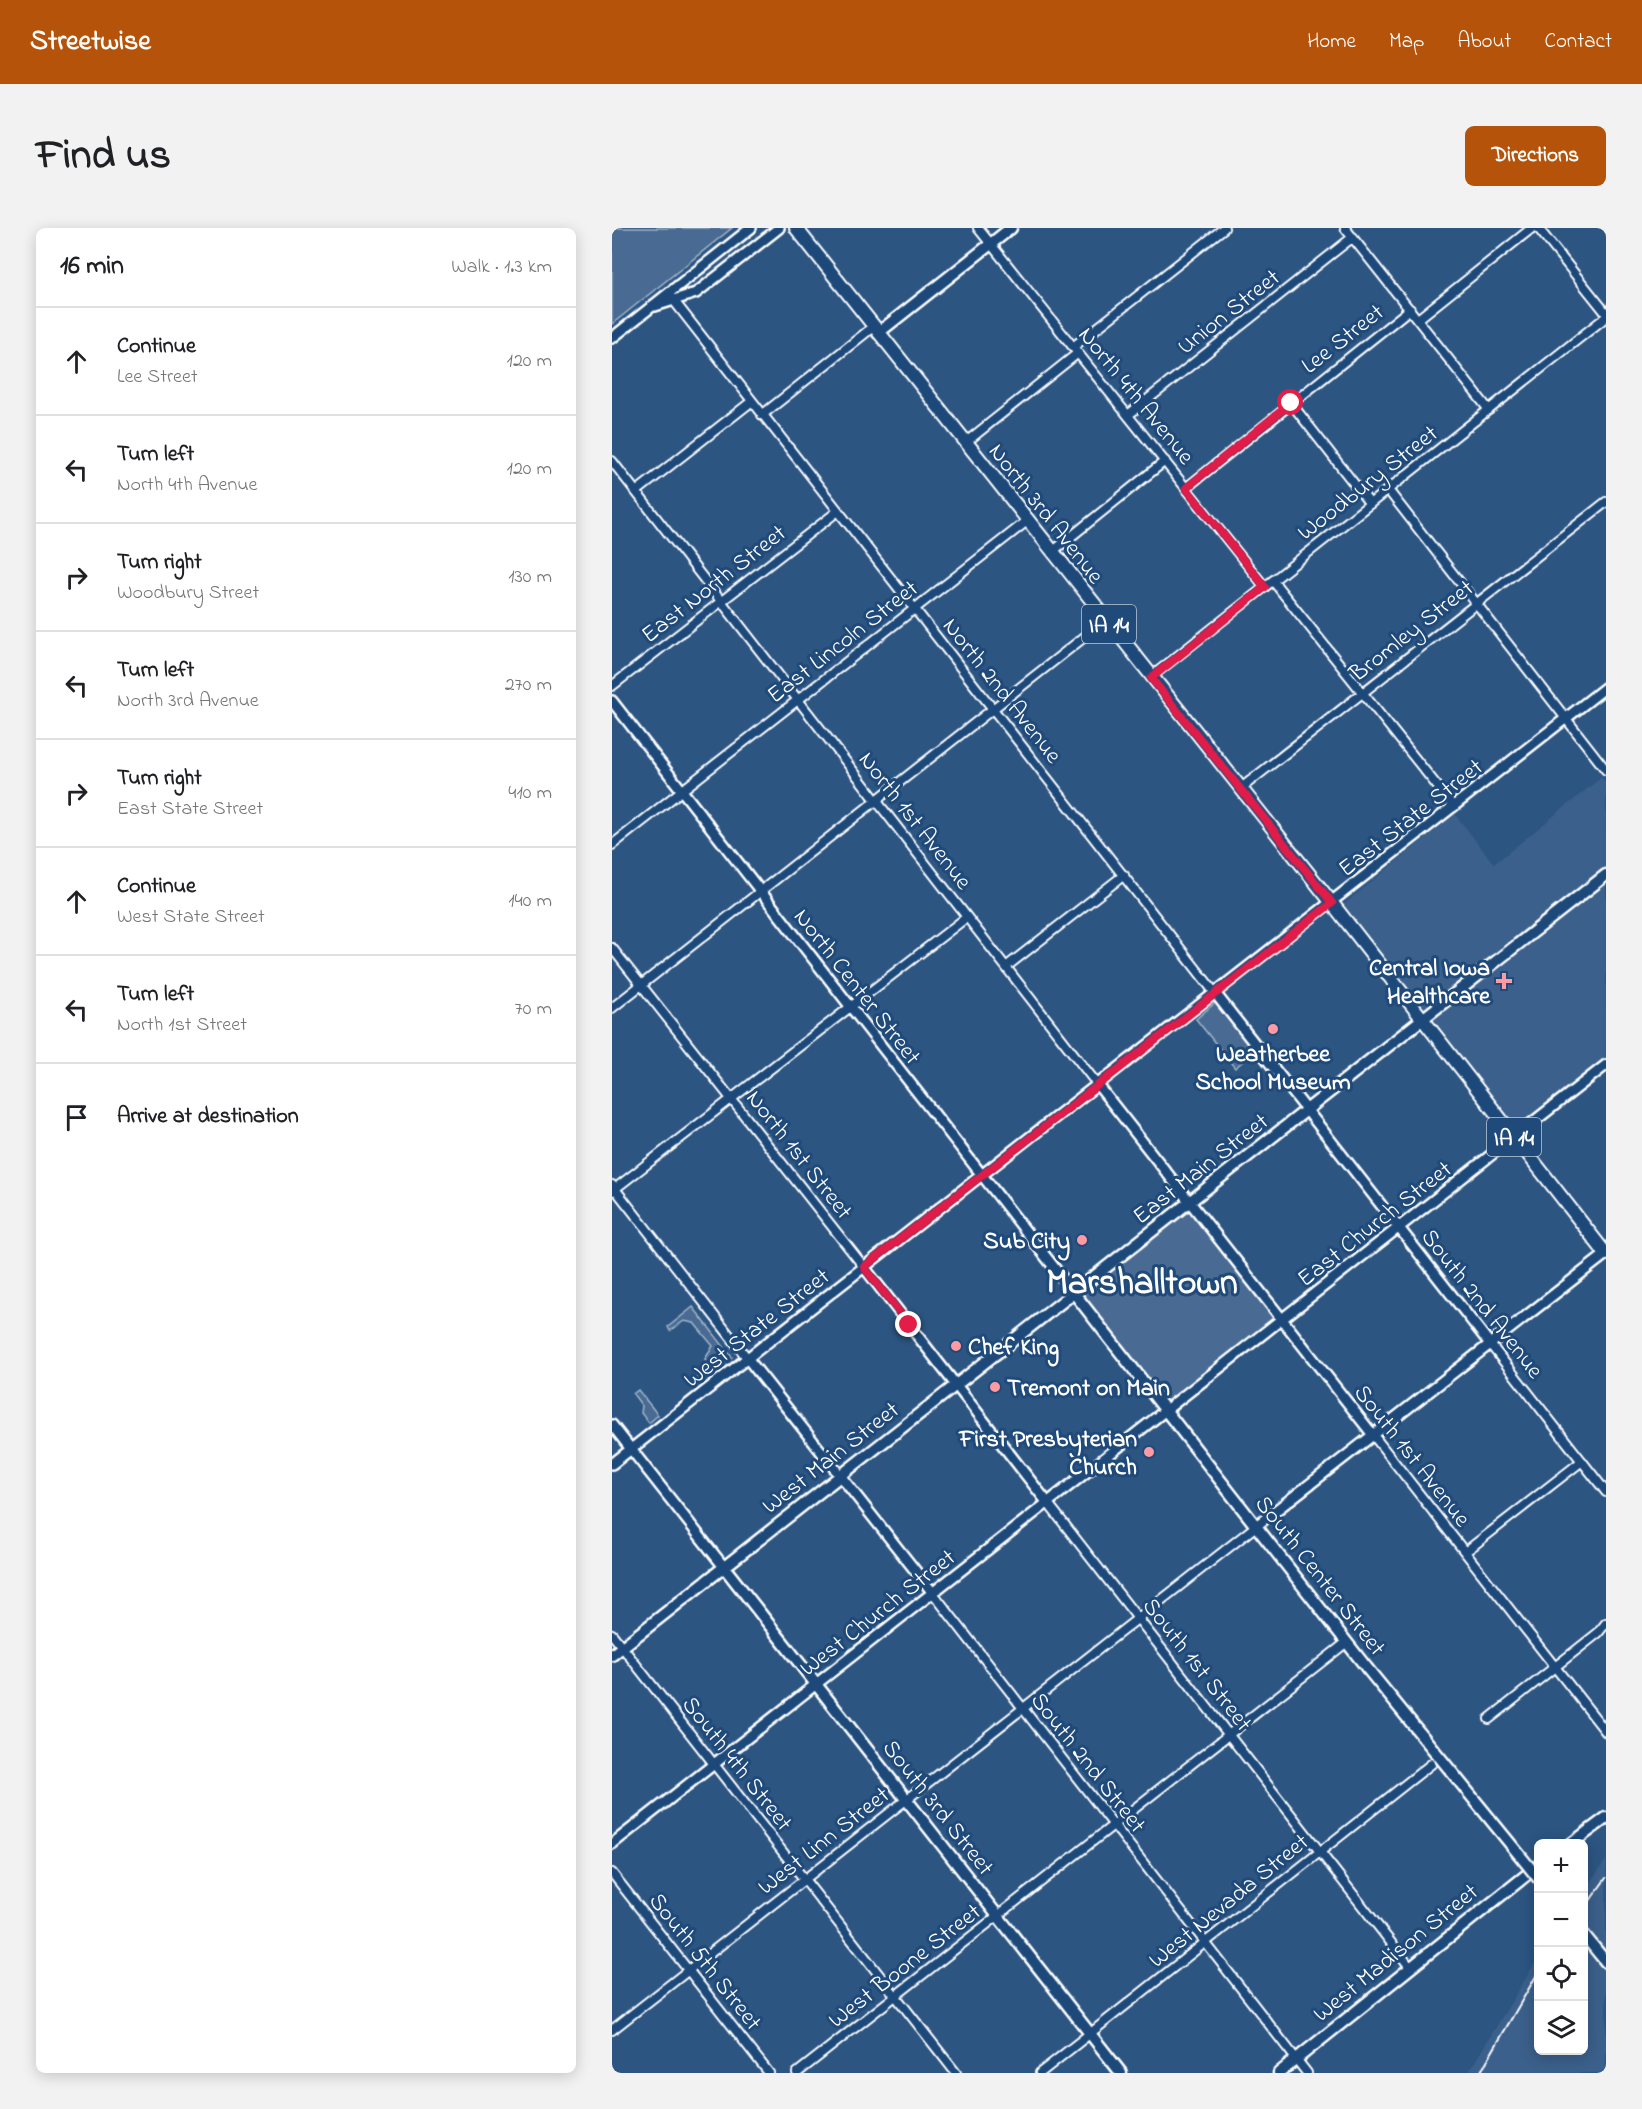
<!DOCTYPE html>
<meta charset="utf-8">
<style>
:root{--surface:#fff;--page:#f2f2f2;--text:#202124;--muted:#757577;--line:#e0e0e0;--accent:#b45309}
body{margin:0;font-family:"Indie Flower",sans-serif;background:var(--page);color:var(--text)}
.controls{position:absolute;right:18px;bottom:18px;display:grid;overflow:hidden;border-radius:9px;box-shadow:0 3px 15px #0003}
.controls button{width:54px;height:54px;display:grid;place-items:center;padding:0;border:0;border-bottom:2px solid var(--line);background:var(--surface);color:var(--text);font:30px sans-serif}
.stop{position:absolute;width:18px;height:18px;margin:-14px;border:4px solid #e11d48;border-radius:50%;background:#fff}
.stop.end{background:#e11d48;border-color:#fff;box-shadow:0 2px 6px #0008}
.list{margin:0;padding:0;list-style:none}
h2{display:flex;justify-content:space-between;align-items:center;height:78px;margin:0;padding:0 24px;font-size:26px}
h2 small{font-size:20px;font-weight:400;color:var(--muted)}
.list li{display:grid;grid-template-columns:39px 1fr auto;gap:18px;align-items:center;box-sizing:border-box;height:108px;padding:0 24px;border-top:2px solid var(--line)}
.list b{display:block;font-size:22px;white-space:nowrap}
.list p{margin:0;font-size:20px;white-space:nowrap;color:var(--muted)}
.list em{font-size:20px;font-style:normal;color:var(--muted)}
.icon{flex:none;width:33px;height:33px;fill:none;stroke:currentColor;stroke-width:2;stroke-linecap:round;stroke-linejoin:round}
.map{position:relative;flex:none;width:994px;height:1845px;overflow:hidden;border-radius:9px}
header{display:flex;align-items:center;gap:36px;box-sizing:border-box;height:84px;padding:0 30px;background:var(--accent);color:#fff}
header strong{font-size:28px}
nav{display:flex;gap:33px;margin-inline-start:auto;font-size:21px}
.intro{display:flex;align-items:center;justify-content:space-between;box-sizing:border-box;height:144px;padding:0 36px}
h1{margin:0;font-size:42px}
.button{padding:15px 27px;border-radius:9px;background:var(--accent);color:#fff;font-size:21px;font-weight:700}
main{display:flex;gap:36px;padding:0 36px}
aside{flex:1;background:var(--surface);border-radius:9px;box-shadow:0 3px 15px #0003}
.map>svg:first-child{display:block}
</style>
<header>
<strong>Streetwise</strong>
<nav><a>Home</a><a>Map</a><a>About</a><a>Contact</a></nav>
</header>
<div class="intro"><h1>Find us</h1><a class="button">Directions</a></div>
<main>
<aside>
<h2>16 min<small>Walk · 1.3 km</small></h2>
<ul class="list">
<li><svg class="icon" aria-label="ahead" viewBox="0 0 24 24"><path d="M12 20V5M6 11l6-6 6 6"/></svg><div><b>Continue</b><p>Lee Street</p></div><em>120 m</em></li>
<li><svg class="icon" aria-label="left" viewBox="0 0 24 24"><path d="M17 20v-9H6M10 6l-5 5 5 5"/></svg><div><b>Turn left</b><p>North 4th Avenue</p></div><em>120 m</em></li>
<li><svg class="icon" aria-label="right" viewBox="0 0 24 24"><path d="M7 20v-9h11M14 6l5 5-5 5"/></svg><div><b>Turn right</b><p>Woodbury Street</p></div><em>130 m</em></li>
<li><svg class="icon" aria-label="left" viewBox="0 0 24 24"><path d="M17 20v-9H6M10 6l-5 5 5 5"/></svg><div><b>Turn left</b><p>North 3rd Avenue</p></div><em>270 m</em></li>
<li><svg class="icon" aria-label="right" viewBox="0 0 24 24"><path d="M7 20v-9h11M14 6l5 5-5 5"/></svg><div><b>Turn right</b><p>East State Street</p></div><em>410 m</em></li>
<li><svg class="icon" aria-label="ahead" viewBox="0 0 24 24"><path d="M12 20V5M6 11l6-6 6 6"/></svg><div><b>Continue</b><p>West State Street</p></div><em>140 m</em></li>
<li><svg class="icon" aria-label="left" viewBox="0 0 24 24"><path d="M17 20v-9H6M10 6l-5 5 5 5"/></svg><div><b>Turn left</b><p>North 1st Street</p></div><em>70 m</em></li>
<li><svg class="icon" aria-label="arrive" viewBox="0 0 24 24"><path d="M6 21V4h12l-3 4 3 4H6"/></svg><div><b>Arrive at destination</b></div></li>
</ul>
</aside>
<div class="map">
<svg width="994" height="1845" viewBox="0 0 994 1845">
<rect width="100%" height="100%" fill="#2c5582"/>
<filter id="ink" filterUnits="userSpaceOnUse"><feTurbulence type="fractalNoise" baseFrequency=".0167" numOctaves="2"/><feDisplacementMap in="SourceGraphic" scale="12" xChannelSelector="R" yChannelSelector="G"/><feConvolveMatrix kernelMatrix="1 2 1 2 8 2 1 2 1" color-interpolation-filters="sRGB"/></filter>
<g filter="url(#ink)">
<path fill="#3b618b" d="M990,549L994,555V830L905,902L731,677L843,586L882,636Z
M994,1632V1845H856L926,1730L927,1822H972V1663Z"/>
<path fill="#486b92" stroke="#a4b5c8" stroke-width="1.5" d="M0,0H120L0,96Z
M603,775L642,824L623,840L584,791Z
M578,973L671,1092L555,1183L462,1065Z
M81,1079L120,1129L85,1156V1145L94,1137L93,1131L101,1118L82,1095L72,1093L58,1103L56,1099Z
M26,1162L46,1187L37,1195L29,1185L30,1178L21,1166Z"/>
<g fill="none" stroke-linecap="round" stroke-linejoin="round">
<defs>
<path id="minor" d="M366,0L653,359
M733,0L877,182
M926,0L994,85
M59,69L603,765
M806,91L920,0
M461,119L612,0
M679,175L758,276
M150,187L261,99
M516,187L741,9
M353,215L466,125
M0,233L485,856
M574,260L798,81
M776,262L994,542
M24,264L139,174
M440,324L553,233
M661,353L842,579
M539,449L994,89
M0,458L226,283
M628,561L994,274
M0,617L415,293
M0,720L252,1039
M394,739L512,647
M0,780L494,392
M0,957L136,1131
M0,963L355,689
M878,1116L994,1264
M761,1207L994,1504
M435,1274L798,1739
M853,1324L970,1233
M321,1365L695,1845
M0,1406L344,1845
M877,1491L986,1405L994,1395
M0,1645L157,1845
M0,1802L644,1298
M185,1845L735,1414
M428,1845L828,1529"/>
<path id="tertiary" d="M43,78L84,65L167,0
M0,110L139,0
M0,473L462,1065
M603,765L878,1116
M485,856L761,1207
M252,1039L435,1274
M136,1131L321,1365
M0,1197L112,1339
M0,1236L994,459
M644,1298L994,1026
M0,1616L994,837"/>
<path id="secondary" d="M266,105L399,0
M462,1065L754,1439
M112,1339L509,1845
M0,1427L994,647
M959,1616L994,1590
M972,1707L994,1734
M667,1845L927,1637"/>
<path id="primary" d="M184,0L720,675L994,1026"/>
</defs>
<use href="#minor" stroke="#fff" stroke-width="12"/>
<use href="#tertiary" stroke="#fff" stroke-width="14"/>
<use href="#secondary" stroke="#fff" stroke-width="15"/>
<use href="#primary" stroke="#fff" stroke-width="16"/>
<use href="#minor" stroke="#1f4a7a" stroke-width="8"/>
<use href="#tertiary" stroke="#1f4a7a" stroke-width="9"/>
<use href="#secondary" stroke="#1f4a7a" stroke-width="10"/>
<use href="#primary" stroke="#1f4a7a" stroke-width="12"/>
<path stroke="#fff" stroke-width="2" d="M972,1681L994,1650
M868,1845L927,1743"/>
<defs>
<path id="secondary-bridge" d="M754,1439L927,1651"/>
</defs>
<use href="#secondary-bridge" stroke="#fff" stroke-width="15" stroke-linecap="butt"/>
<use href="#secondary-bridge" stroke="#1f4a7a" stroke-width="10"/>
</g>
</g>
<g fill="none" stroke-linecap="round" stroke-linejoin="round" filter="url(#ink)">
<path stroke="#e11d48" stroke-width="8" d="M297,1097L252,1039L720,675L539,450L653,359L574,260L679,175"/>
</g>
<g fill="#ff9aa2" stroke="#1f4a7a" stroke-width="2">
<path d="M889 744h6v6h6v6h-6v6h-6v-6h-6v-6h6z"/>
<circle cx="661" cy="801" r="6"/>
<circle cx="470" cy="1012" r="6"/>
<circle cx="344" cy="1118" r="6"/>
<circle cx="383" cy="1159" r="6"/>
<circle cx="537" cy="1224" r="6"/>
</g>
<g text-anchor="middle" stroke-width="6" stroke-linejoin="round" paint-order="stroke">
<g fill="#1f4a7a" stroke="#bcc9d7" stroke-width="1.5">
<rect x="470" y="377" width="54" height="38" rx="4.5"/>
<rect x="875" y="890" width="54" height="38" rx="4.5"/>
</g>
<g font-size="22" font-weight="bold" fill="#fff">
<text x="497" y="404">IA 14</text>
<text x="902" y="917">IA 14</text>
</g>
<g font-size="24" fill="#fff" stroke="#1f4a7a">
<text transform="translate(616 83) rotate(-38)" y="8">Union Street</text>
<text transform="translate(730 110) rotate(-38)" y="8">Lee Street</text>
<text transform="translate(525 167) rotate(51)" y="8">North 4th Avenue</text>
<text transform="translate(755 254) rotate(-38)" y="8">Woodbury Street</text>
<text transform="translate(435 285) rotate(52)" y="8">North 3rd Avenue</text>
<text transform="translate(101 355) rotate(-38)" y="8">East North Street</text>
<text transform="translate(799 402) rotate(-38)" y="8">Bromley Street</text>
<text transform="translate(230 413) rotate(-38)" y="8">East Lincoln Street</text>
<text transform="translate(391 462) rotate(52)" y="8">North 2nd Avenue</text>
<text transform="translate(798 589) rotate(-38)" y="8">East State Street</text>
<text transform="translate(304 592) rotate(52)" y="8">North 1st Avenue</text>
<text transform="translate(246 758) rotate(52)" y="8">North Center Street</text>
<text transform="translate(188 926) rotate(52)" y="8">North 1st Street</text>
<text transform="translate(588 940) rotate(-38)" y="8">East Main Street</text>
<text transform="translate(762 995) rotate(-38)" y="8">East Church Street</text>
<text transform="translate(871 1075) rotate(52)" y="8">South 2nd Avenue</text>
<text transform="translate(144 1099) rotate(-38)" y="8">West State Street</text>
<text transform="translate(801 1227) rotate(52)" y="8">South 1st Avenue</text>
<text transform="translate(218 1229) rotate(-38)" y="8">West Main Street</text>
<text transform="translate(709 1347) rotate(52)" y="8">South Center Street</text>
<text transform="translate(265 1384) rotate(-38)" y="8">West Church Street</text>
<text transform="translate(586 1436) rotate(52)" y="8">South 1st Street</text>
<text transform="translate(477 1534) rotate(52)" y="8">South 2nd Street</text>
<text transform="translate(126 1535) rotate(52)" y="8">South 4th Street</text>
<text transform="translate(327 1579) rotate(52)" y="8">South 3rd Street</text>
<text transform="translate(211 1612) rotate(-38)" y="8">West Linn Street</text>
<text transform="translate(616 1672) rotate(-39)" y="8">West Nevada Street</text>
<text transform="translate(783 1724) rotate(-39)" y="8">West Madison Street</text>
<text transform="translate(94 1733) rotate(52)" y="8">South 5th Street</text>
<text transform="translate(292 1737) rotate(-38)" y="8">West Boone Street</text>
</g>
<g font-size="24" font-weight="bold" fill="#fff" stroke="#1f4a7a" text-anchor="end">
<text x="878" y="747">Central Iowa<tspan x="878" dy="28">Healthcare</tspan></text>
<text x="661" y="833" text-anchor="middle">Weatherbee<tspan x="661" dy="28">School Museum</tspan></text>
<text x="458" y="1020">Sub City</text>
<text x="356" y="1126" text-anchor="start">Chef King</text>
<text x="395" y="1167" text-anchor="start">Tremont on Main</text>
<text x="525" y="1218">First Presbyterian<tspan x="525" dy="28">Church</tspan></text>
</g>
<g font-size="36" font-weight="bold" fill="#fff" stroke="#1f4a7a">
<text x="530" y="1065">Marshalltown</text>
</g>
</g>
</svg>
<div class="controls">
<button>+</button>
<button>−</button>
<button><svg class="icon" aria-label="locate" viewBox="0 0 24 24"><circle cx="12" cy="12" r="6"/><path d="M12 2v4M12 18v4M2 12h4M18 12h4"/></svg></button>
<button><svg class="icon" aria-label="layers" viewBox="0 0 24 24"><path d="M12 4l9 5-9 5-9-5zM3 14l9 5 9-5"/></svg></button>
</div>
<div class="stop" style="left:679px;top:175px"></div>
<div class="stop end" style="left:297px;top:1097px"></div>
</div>
</main>
